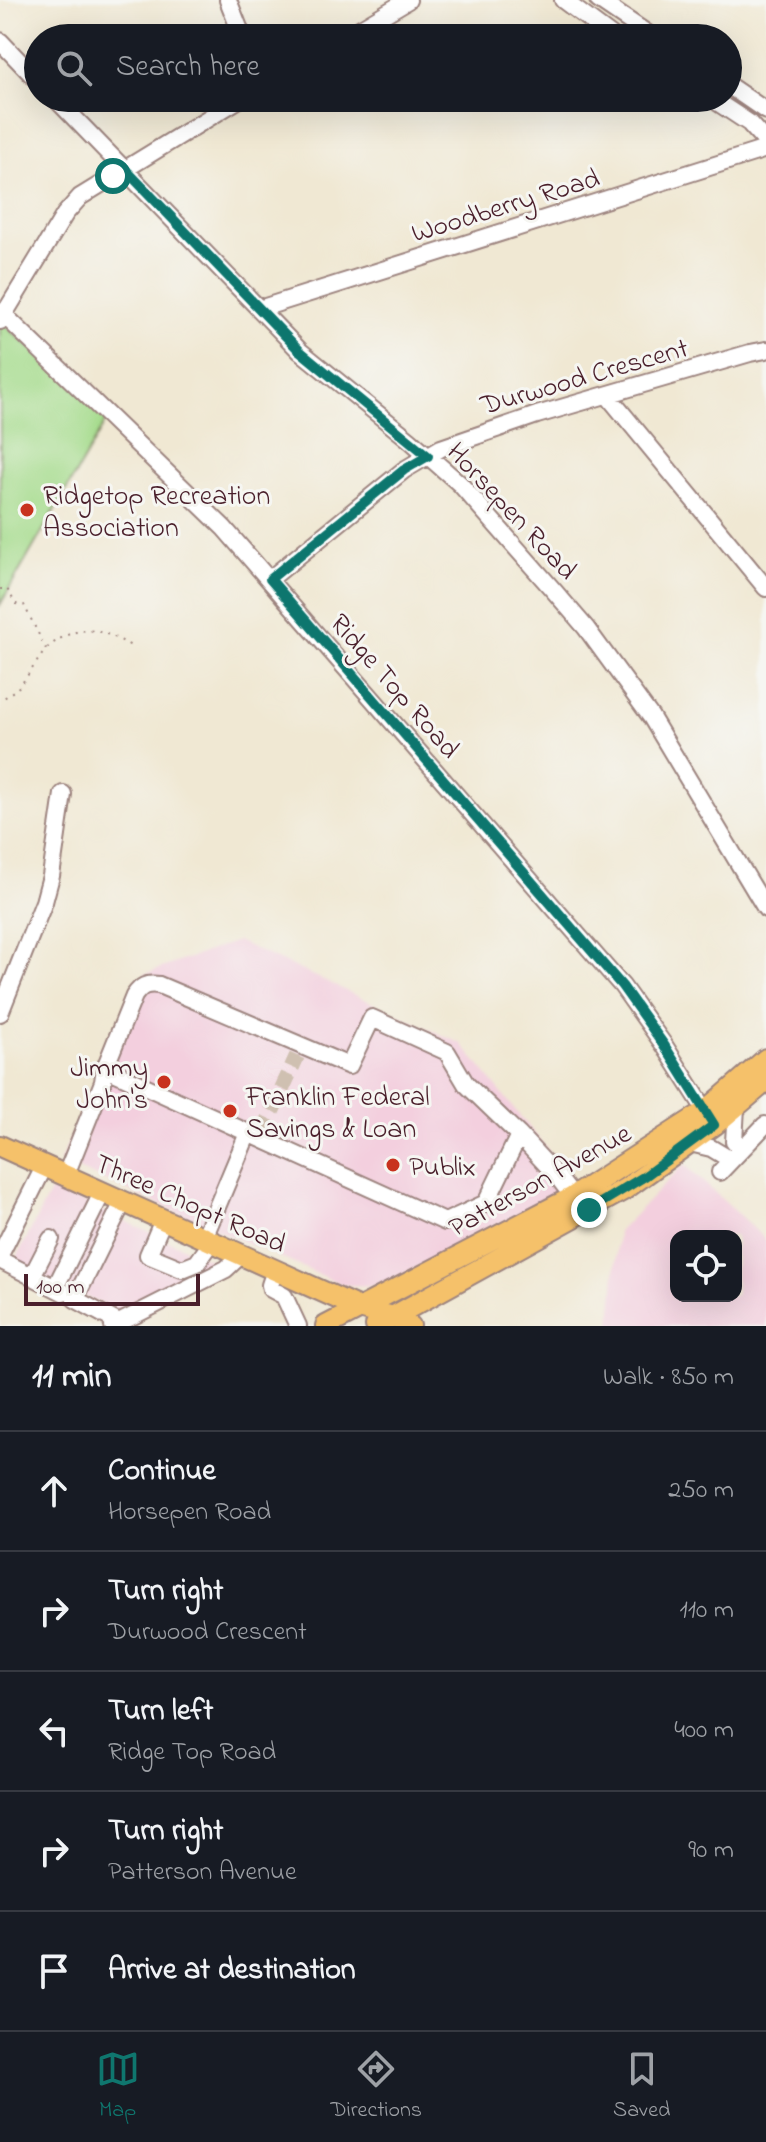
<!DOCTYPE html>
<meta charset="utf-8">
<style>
:root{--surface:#171b24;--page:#20242c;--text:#f1f3f6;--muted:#9ea1a6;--line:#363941;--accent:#0f766e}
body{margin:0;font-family:"Indie Flower",sans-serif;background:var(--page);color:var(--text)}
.controls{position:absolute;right:24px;bottom:24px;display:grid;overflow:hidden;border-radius:16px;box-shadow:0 8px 32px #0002}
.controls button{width:72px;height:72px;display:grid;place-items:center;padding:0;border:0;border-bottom:2px solid var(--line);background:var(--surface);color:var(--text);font:40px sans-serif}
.scale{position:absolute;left:24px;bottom:20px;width:176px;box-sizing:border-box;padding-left:8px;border:4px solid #4a1f2b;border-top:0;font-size:22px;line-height:28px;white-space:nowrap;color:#4a1f2b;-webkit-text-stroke:6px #f6f6f2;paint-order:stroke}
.stop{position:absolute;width:24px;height:24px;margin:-18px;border:6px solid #0f766e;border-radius:50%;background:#fff}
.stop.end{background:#0f766e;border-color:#fff;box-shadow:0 2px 8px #0008}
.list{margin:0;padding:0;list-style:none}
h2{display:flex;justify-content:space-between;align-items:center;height:104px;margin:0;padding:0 32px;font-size:34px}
h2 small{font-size:26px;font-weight:400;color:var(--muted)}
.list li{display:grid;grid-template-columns:52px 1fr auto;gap:24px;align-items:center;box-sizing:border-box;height:120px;padding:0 32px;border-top:2px solid var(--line)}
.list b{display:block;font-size:30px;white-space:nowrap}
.list p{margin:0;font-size:26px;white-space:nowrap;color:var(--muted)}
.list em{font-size:26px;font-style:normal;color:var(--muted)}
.icon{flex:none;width:44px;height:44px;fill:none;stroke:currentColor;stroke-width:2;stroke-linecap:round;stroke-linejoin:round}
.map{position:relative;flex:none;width:766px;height:1326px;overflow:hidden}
.search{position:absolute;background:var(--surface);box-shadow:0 8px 32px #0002;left:24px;right:24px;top:24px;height:88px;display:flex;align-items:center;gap:20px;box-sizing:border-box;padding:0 28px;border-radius:44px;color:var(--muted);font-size:30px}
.sheet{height:704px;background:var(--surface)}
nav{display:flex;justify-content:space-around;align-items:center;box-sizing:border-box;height:112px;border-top:2px solid var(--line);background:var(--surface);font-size:22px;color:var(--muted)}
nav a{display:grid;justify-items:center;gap:4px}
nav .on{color:var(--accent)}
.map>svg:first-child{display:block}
</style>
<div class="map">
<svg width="766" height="1326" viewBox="0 0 766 1326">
<rect width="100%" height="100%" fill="#f6f6f2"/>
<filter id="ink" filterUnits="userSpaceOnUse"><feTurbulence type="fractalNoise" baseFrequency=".0125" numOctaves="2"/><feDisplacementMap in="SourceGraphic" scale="16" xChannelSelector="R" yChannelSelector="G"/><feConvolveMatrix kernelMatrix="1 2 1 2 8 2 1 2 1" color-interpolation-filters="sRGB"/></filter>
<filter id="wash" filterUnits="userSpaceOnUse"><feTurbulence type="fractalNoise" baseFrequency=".006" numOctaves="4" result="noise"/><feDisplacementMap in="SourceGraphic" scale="32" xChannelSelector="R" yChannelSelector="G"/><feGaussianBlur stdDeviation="1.8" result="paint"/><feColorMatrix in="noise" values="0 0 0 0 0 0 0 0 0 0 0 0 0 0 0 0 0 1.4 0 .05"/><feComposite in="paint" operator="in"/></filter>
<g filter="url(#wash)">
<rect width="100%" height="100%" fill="#f0e8d3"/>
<path fill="#f3cfde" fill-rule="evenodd" d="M237,941L462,1044L576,1185L383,1286L343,1285L60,1161L145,974Z
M684,1164L766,1240V1326H611L618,1232ZM736,1236V1296H676V1236Z
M52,1188L220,1264L122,1314L14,1263Z"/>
<path fill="#a5db8c" stroke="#787d5c" stroke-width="2" d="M0,321L109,416L0,605Z"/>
</g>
<g filter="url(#ink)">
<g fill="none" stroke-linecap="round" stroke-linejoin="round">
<path stroke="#cfc0b1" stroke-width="16" stroke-dasharray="16 8" stroke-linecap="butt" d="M262,1133L297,1056"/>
<defs>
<path id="minor" d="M228,0L243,38
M563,0L614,38
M598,0L654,38
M344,38L408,0
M0,41L38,81
M728,85L766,111
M55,98L300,351L410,440L460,484L555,592L586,628L651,717L766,909
M711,98L749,123L766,142
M259,309L766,149
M0,311L224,528L622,986L664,1045L711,1119
M0,321L65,214L80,197L241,98
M608,396L766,588
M270,579L404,470L441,448L537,415L750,353L766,350
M0,1013L44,902L51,876L63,794
M105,1068L445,1222L486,1203L519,1135
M736,1107L734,1142L742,1149
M690,1143L711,1148L731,1160
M720,1172L765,1125
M65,1177L103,1082L105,1068L134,996C141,986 146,983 159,985L349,1066L372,1018L447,1052L466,1084L519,1135L557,1176L573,1197
M163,1220L148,1255L182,1269L197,1263L212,1242
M204,1238L248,1133
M0,1255L44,1167
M0,1260L63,1292
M275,1270L270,1285L271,1289L284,1296L298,1326
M32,1276L51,1239
M55,1288L102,1193
M119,1323L75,1299L123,1202
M113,1326L226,1269L241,1255"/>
<path id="major" d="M0,1146L359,1308L393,1317L410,1326
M326,1326L573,1197L706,1111L766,1059
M376,1326L625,1189L714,1125L766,1081"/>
</defs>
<use href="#minor" stroke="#9d847f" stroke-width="20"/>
<use href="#major" stroke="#9d847f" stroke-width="24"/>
<path stroke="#9d847f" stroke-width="2" stroke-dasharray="2 6" stroke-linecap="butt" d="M0,589H7L16,604L24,605L46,649L20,686L0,701
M47,648C78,623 98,627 131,646"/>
<use href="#minor" stroke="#fff" stroke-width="16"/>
<use href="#major" stroke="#f5c16b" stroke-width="20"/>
</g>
</g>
<g fill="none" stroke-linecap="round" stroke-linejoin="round" filter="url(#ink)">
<path stroke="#0f766e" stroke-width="10" d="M113,176L125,169L300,351L428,456L404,470L270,579L622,986L664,1045L714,1125L645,1176L589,1210"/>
</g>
<g fill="#c8321e" stroke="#f6f6f2" stroke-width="3">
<circle cx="27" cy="510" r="8"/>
<circle cx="164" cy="1082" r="8"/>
<circle cx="230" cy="1111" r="8"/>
<circle cx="393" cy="1165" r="8"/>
</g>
<g text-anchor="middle" stroke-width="6" stroke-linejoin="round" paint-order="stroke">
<g font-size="28" fill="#4a1f2b" stroke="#f6f6f2">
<text transform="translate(505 204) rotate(-17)" y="10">Woodberry Road</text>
<text transform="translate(584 375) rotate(-16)" y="10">Durwood Crescent</text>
<text transform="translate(513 510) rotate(47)" y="10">Horsepen Road</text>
<text transform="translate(396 685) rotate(49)" y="10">Ridge Top Road</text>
<text transform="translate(539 1179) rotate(-29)" y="10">Patterson Avenue</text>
<text transform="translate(191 1202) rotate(24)" y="10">Three Chopt Road</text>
</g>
<g font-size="28" fill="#4a1f2b" stroke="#f6f6f2" text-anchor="start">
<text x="43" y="504">Ridgetop Recreation<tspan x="43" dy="32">Association</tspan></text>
<text x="148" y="1076" text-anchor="end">Jimmy<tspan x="148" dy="32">John's</tspan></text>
<text x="246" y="1105">Franklin Federal<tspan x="246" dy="32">Savings &amp; Loan</tspan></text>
<text x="409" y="1175">Publix</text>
</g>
</g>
</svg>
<div class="controls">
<button><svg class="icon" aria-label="locate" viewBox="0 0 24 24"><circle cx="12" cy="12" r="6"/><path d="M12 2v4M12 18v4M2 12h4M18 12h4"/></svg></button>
</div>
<div class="scale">100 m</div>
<div class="stop" style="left:113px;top:176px"></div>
<div class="stop end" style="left:589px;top:1210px"></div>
<div class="search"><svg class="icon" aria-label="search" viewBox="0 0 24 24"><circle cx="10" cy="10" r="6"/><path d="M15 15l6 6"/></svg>Search here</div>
</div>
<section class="sheet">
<h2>11 min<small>Walk · 850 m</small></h2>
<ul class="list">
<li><svg class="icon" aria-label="ahead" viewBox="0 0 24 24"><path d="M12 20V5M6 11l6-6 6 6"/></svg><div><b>Continue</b><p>Horsepen Road</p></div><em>250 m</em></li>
<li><svg class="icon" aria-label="right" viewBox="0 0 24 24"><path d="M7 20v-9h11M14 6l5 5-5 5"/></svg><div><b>Turn right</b><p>Durwood Crescent</p></div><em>110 m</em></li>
<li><svg class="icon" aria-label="left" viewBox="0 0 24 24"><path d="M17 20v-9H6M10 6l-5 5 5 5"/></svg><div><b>Turn left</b><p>Ridge Top Road</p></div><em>400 m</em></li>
<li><svg class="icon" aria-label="right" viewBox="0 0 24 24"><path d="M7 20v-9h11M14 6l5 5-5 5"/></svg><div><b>Turn right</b><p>Patterson Avenue</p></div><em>90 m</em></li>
<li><svg class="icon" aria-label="arrive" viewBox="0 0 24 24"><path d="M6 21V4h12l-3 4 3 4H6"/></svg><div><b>Arrive at destination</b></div></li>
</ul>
</section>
<nav>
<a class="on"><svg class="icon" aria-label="map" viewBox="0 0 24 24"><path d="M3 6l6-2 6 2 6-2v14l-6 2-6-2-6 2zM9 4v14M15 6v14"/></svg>Map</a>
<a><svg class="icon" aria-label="directions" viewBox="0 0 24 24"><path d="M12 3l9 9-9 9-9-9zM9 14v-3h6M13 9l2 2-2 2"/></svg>Directions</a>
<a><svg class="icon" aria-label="saved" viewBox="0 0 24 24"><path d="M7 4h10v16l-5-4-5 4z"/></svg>Saved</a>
</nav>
